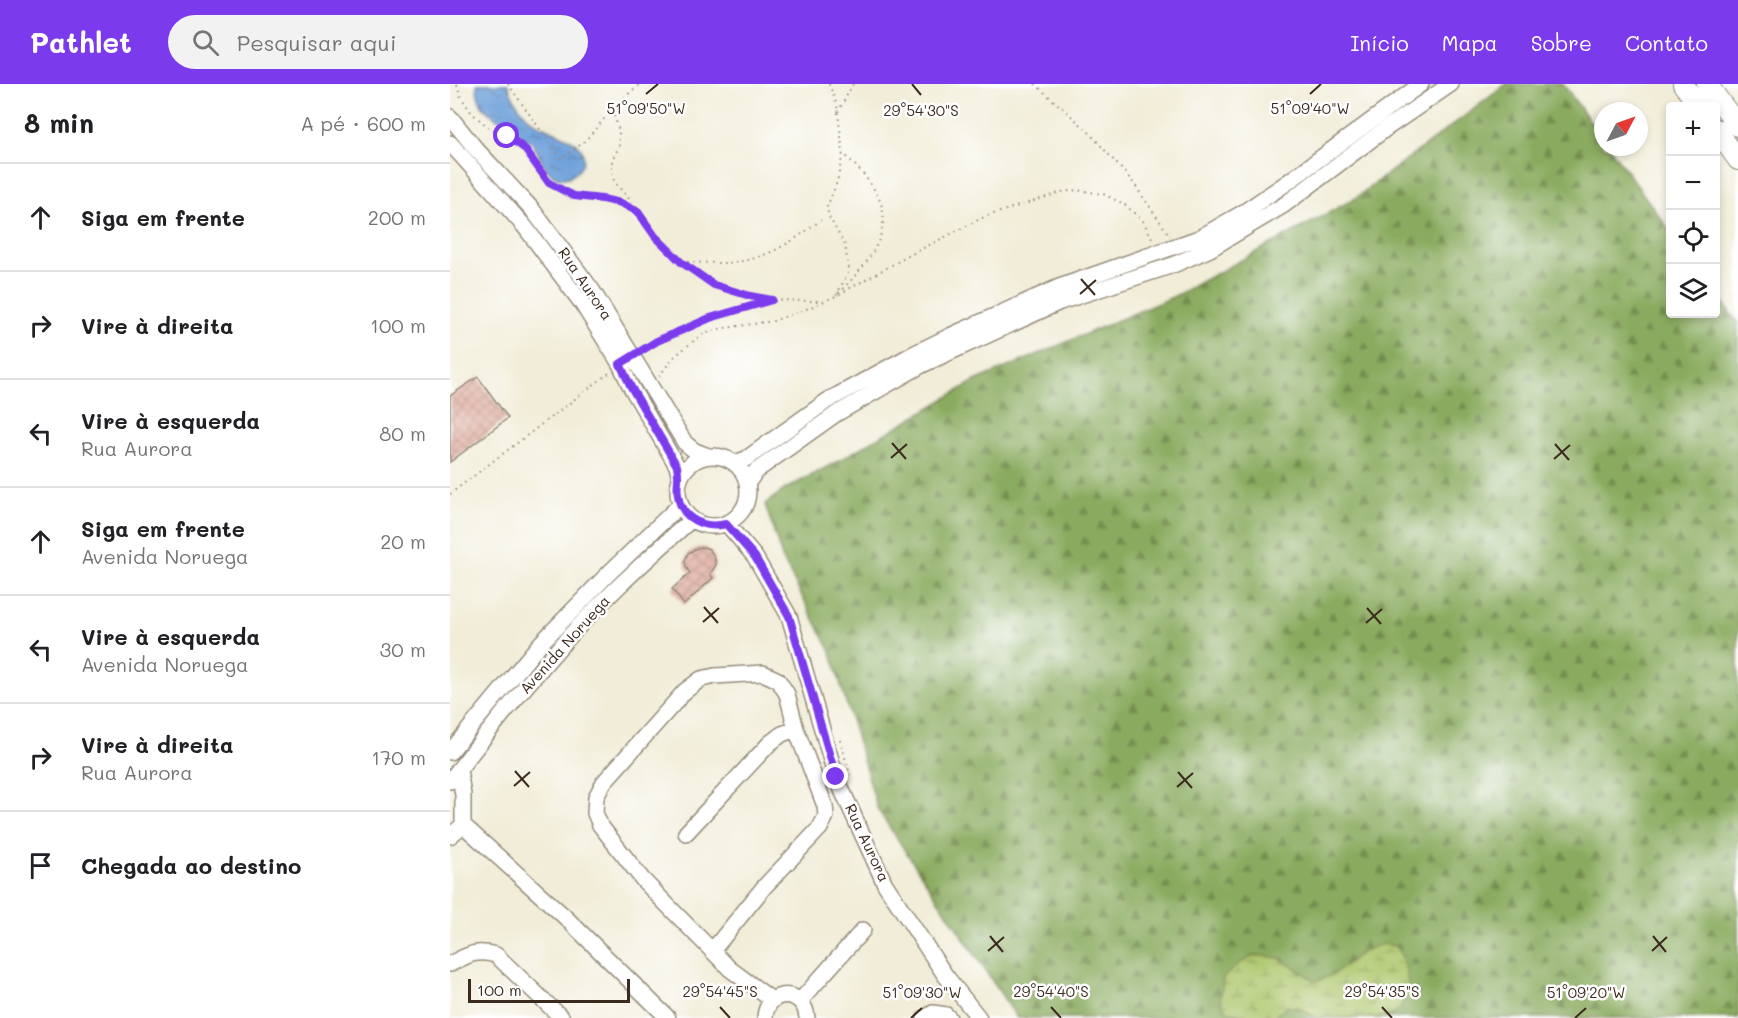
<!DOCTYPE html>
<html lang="pt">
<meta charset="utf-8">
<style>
:root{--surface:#fff;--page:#f2f2f2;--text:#202124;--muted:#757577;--line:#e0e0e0;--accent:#7c3aed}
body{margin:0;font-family:Mali,sans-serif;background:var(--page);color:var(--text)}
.controls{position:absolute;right:18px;top:18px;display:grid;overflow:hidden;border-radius:6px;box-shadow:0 3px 9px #0003}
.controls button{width:54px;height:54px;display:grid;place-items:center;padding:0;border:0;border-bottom:2px solid var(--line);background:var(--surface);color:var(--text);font:30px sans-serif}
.compass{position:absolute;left:1144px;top:18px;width:54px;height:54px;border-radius:50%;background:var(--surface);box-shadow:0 3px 9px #0003;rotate:49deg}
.scale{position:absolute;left:18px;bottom:15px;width:162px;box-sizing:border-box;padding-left:6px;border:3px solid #3b2a1e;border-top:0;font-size:16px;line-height:21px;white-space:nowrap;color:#3b2a1e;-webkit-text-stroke:4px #fff;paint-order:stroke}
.stop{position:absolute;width:18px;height:18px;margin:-14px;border:4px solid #7c3aed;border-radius:50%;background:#fff}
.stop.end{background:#7c3aed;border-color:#fff;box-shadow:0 2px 6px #0008}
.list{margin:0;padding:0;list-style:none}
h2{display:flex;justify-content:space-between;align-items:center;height:78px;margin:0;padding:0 24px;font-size:26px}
h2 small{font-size:20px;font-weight:400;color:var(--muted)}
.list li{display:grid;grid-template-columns:39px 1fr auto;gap:18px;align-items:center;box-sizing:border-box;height:108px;padding:0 24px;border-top:2px solid var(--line)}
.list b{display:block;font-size:22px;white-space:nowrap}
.list p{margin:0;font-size:20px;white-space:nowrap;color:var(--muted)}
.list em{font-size:20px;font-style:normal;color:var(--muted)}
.icon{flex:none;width:33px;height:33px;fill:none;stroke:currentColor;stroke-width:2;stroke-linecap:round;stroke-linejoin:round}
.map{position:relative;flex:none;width:1288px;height:934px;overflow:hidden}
header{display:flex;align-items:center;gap:36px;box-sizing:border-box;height:84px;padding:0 30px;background:var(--accent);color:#fff}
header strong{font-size:28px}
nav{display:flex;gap:33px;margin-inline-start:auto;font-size:21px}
.search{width:420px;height:54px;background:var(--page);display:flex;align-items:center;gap:15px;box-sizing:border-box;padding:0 21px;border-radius:33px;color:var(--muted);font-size:22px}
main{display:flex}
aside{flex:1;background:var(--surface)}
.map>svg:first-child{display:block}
</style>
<header>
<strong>Pathlet</strong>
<div class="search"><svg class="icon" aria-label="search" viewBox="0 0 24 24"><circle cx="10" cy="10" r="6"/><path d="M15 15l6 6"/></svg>Pesquisar aqui</div>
<nav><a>Início</a><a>Mapa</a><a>Sobre</a><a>Contato</a></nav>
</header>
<main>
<aside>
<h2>8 min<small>A pé · 600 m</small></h2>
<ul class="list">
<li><svg class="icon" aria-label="ahead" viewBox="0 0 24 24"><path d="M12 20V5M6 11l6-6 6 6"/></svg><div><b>Siga em frente</b></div><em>200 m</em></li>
<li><svg class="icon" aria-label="right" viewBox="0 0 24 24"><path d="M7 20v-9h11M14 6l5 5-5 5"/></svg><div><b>Vire à direita</b></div><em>100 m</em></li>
<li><svg class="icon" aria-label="left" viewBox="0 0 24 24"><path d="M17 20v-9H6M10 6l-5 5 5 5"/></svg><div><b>Vire à esquerda</b><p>Rua Aurora</p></div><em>80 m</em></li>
<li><svg class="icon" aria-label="ahead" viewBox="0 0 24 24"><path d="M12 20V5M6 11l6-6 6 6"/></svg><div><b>Siga em frente</b><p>Avenida Noruega</p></div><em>20 m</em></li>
<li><svg class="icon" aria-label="left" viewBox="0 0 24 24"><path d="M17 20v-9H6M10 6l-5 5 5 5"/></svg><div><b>Vire à esquerda</b><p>Avenida Noruega</p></div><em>30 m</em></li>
<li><svg class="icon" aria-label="right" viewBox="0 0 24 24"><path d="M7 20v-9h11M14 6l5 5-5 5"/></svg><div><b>Vire à direita</b><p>Rua Aurora</p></div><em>170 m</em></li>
<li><svg class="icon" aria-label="arrive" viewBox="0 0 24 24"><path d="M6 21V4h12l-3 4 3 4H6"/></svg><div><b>Chegada ao destino</b></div></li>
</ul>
</aside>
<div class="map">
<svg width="1288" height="934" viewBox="0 0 1288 934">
<defs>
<pattern id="forest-firs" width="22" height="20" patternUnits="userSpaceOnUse" patternTransform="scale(1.5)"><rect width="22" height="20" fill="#8aab5f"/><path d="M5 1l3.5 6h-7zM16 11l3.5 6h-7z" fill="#728b4e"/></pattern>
<pattern id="wetland-marsh" width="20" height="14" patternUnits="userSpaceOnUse" patternTransform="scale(1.5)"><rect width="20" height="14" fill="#adc66b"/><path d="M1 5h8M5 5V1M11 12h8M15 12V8" fill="none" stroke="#8ea157"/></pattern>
<pattern id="water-ripples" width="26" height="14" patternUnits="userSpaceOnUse" patternTransform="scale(1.5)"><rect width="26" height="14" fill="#6fa1da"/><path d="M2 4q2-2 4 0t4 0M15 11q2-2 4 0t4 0" fill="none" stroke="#5c83b0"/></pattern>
<pattern id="building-cross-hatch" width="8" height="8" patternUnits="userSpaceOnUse" patternTransform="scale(1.5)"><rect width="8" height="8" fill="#dda596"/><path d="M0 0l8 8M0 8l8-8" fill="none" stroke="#b4877a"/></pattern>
</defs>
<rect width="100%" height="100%" fill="#fff"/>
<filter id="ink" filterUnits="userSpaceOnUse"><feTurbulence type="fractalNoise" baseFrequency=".0167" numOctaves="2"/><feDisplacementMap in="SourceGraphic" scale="12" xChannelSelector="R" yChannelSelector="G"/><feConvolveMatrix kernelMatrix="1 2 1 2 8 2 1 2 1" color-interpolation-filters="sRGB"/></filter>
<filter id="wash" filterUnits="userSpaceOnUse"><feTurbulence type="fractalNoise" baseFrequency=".008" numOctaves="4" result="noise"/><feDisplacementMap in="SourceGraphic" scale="24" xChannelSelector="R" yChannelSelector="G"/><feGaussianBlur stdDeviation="1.35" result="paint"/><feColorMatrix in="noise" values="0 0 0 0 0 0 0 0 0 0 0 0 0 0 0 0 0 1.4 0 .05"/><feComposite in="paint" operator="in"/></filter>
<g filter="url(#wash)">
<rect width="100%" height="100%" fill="#f1edd8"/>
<path fill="url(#forest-firs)" stroke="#626a3e" stroke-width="1.5" d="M1055,0H1113L1153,55V63H1159L1220,147V230H1266V209L1288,239V934H567L428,726L381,568L333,476L315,420L334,406L390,376L525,297L725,212L904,115L1049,6Z"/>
<path fill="url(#wetland-marsh)" stroke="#747844" stroke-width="1.5" d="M936,860L947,863L952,873L957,889L958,905L951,924L938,934H867L848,923H837L822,934H810L777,927L770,917L773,894L788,880L803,872H817L831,875L865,897C893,893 904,863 936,860Z"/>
<path fill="url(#water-ripples)" stroke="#55667c" stroke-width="1.5" d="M27,0H58C62,14 72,30 84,38C96,46 126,53 132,67C139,85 116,102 102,90C91,82 90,69 82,59L38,28C29,19 27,12 27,0Z"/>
<g id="blocks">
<path fill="url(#building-cross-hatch)" d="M28,293L58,334L0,378V312Z
M253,463L259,465L264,472L266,481L260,490L263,494L234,521L222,505L240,489L236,483L235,477L238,469L247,464Z"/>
</g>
</g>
<g filter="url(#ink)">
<use href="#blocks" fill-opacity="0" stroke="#968c7b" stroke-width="1.5"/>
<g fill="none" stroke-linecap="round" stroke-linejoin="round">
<defs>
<path id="minor" d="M0,33L25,64L82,125L142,206L235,359L245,367L258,372
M0,59L75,143L131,218L170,280L181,303L227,382L230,394
M228 407a35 35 0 1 1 70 0a35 35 0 1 1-70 0Z
M284,379L296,375L377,317L465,269L502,251L609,203L749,154L794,128L838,98L971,0
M297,400L306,387L386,330L472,281L610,218L723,181L760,165L834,121L938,43L1001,0
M276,439L305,473L339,532L386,693L435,800L495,891L529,934
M0,668L89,561L158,490L230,421
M0,697C32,655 66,613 101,573C144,523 193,479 242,435
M13,741L115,833L218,934
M236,749L320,659L332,650L346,645
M0,752L13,741V711L9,685
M262,867L314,803L370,744L376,732L375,722L346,645L337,610L328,596L313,589L265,592L251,595L235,607L154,698L146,713L145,729L150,741L193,796L225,829L280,885L322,916
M0,880C18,871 26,865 46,871L112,934
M350,917L413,846
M315,934C316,904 355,904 357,934
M475,934L483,929L496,931L499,934"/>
<path id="major" d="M1233,0L1249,22
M1257,0L1288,42
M1266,45L1288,76"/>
</defs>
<use href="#minor" stroke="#968c7b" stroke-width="18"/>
<use href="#major" stroke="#968c7b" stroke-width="22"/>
<path stroke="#968c7b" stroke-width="2" stroke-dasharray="1.5 4.5" stroke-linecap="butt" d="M7,0L11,13L21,28L39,44L57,52L74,64L99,99L124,112L152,115L171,119L188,128
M58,0L111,75L134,58L168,19L190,0
M379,0L387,21L393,69L387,98L377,123L379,133L395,161L399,187L386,212
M585,0L637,46L682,97L720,152
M162,26L169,47V63L162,76V86L164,98L185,121L205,152L231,178C245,178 259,179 273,179C313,178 341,159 371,136
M388,28L403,0
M231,178C242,185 253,196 266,201C300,216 335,217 372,217
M388,209C411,188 444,151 430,117C422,98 408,84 393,69
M194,265L207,257L260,234L322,216
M209,292L224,273L251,251L268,245L323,237L359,224L386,212L458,172L534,133L612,108L627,106L653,110L674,120L693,137L703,156
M0,410L159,289
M390,656L400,691"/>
<use href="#minor" stroke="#fff" stroke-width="15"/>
<use href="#major" stroke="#fff" stroke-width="20"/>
</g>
</g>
<g fill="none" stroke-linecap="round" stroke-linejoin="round" filter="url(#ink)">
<path stroke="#7c3aed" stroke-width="8" d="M57,52L74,64L99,99L124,112L152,115L171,119L188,128L205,152L231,178L264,201L300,212L322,216L260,234L207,257L170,280L181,303L227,382C230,395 226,400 228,411C231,436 255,445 276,440L305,473L339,532L386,693"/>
</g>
<path fill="none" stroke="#3b2a1e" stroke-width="2" d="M462,0L471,11M196,10L208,0M860,10L871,0M631,195L645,211M630,210L646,196M442,359L456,375M1105,360L1119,376M441,374L457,360M1104,375L1120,361M254,523L268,539M917,524L931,540M253,538L269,524M916,539L932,525M65,687L79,703M728,688L742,704M64,702L80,688M727,703L743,689M540,852L553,868M1203,852L1216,868M538,867L554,853M1202,867L1217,853M270,923L280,934M601,923L611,934M932,923L942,934M461,934L472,924M1125,934L1136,924"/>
<g text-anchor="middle" stroke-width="5" stroke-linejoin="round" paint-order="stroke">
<g font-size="15" fill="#3b2a1e" stroke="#fff">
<text transform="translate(135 200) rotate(56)" y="5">Rua Aurora</text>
<text transform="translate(115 561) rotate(-48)" y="5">Avenida Noruega</text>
<text transform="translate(417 759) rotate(65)" y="5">Rua Aurora</text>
</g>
</g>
<g font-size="15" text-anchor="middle" fill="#3b2a1e" stroke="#fff" stroke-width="5" stroke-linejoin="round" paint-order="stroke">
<text x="196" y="30">51°09'50"W</text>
<text x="860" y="30">51°09'40"W</text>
<text x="471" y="32">29°54'30"S</text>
<text x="270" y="913">29°54'45"S</text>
<text x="601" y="913">29°54'40"S</text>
<text x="932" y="913">29°54'35"S</text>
<text x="472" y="914">51°09'30"W</text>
<text x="1136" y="914">51°09'20"W</text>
</g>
</svg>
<div class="controls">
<button>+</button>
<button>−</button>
<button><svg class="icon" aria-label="locate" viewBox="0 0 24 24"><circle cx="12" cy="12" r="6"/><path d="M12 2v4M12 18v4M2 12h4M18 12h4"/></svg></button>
<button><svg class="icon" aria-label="layers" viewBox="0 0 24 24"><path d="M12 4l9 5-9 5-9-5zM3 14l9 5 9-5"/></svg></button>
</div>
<svg class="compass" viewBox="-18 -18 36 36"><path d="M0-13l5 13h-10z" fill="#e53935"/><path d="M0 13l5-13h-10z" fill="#757577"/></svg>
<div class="scale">100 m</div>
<div class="stop" style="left:57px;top:52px"></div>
<div class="stop end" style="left:386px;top:693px"></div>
</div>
</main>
